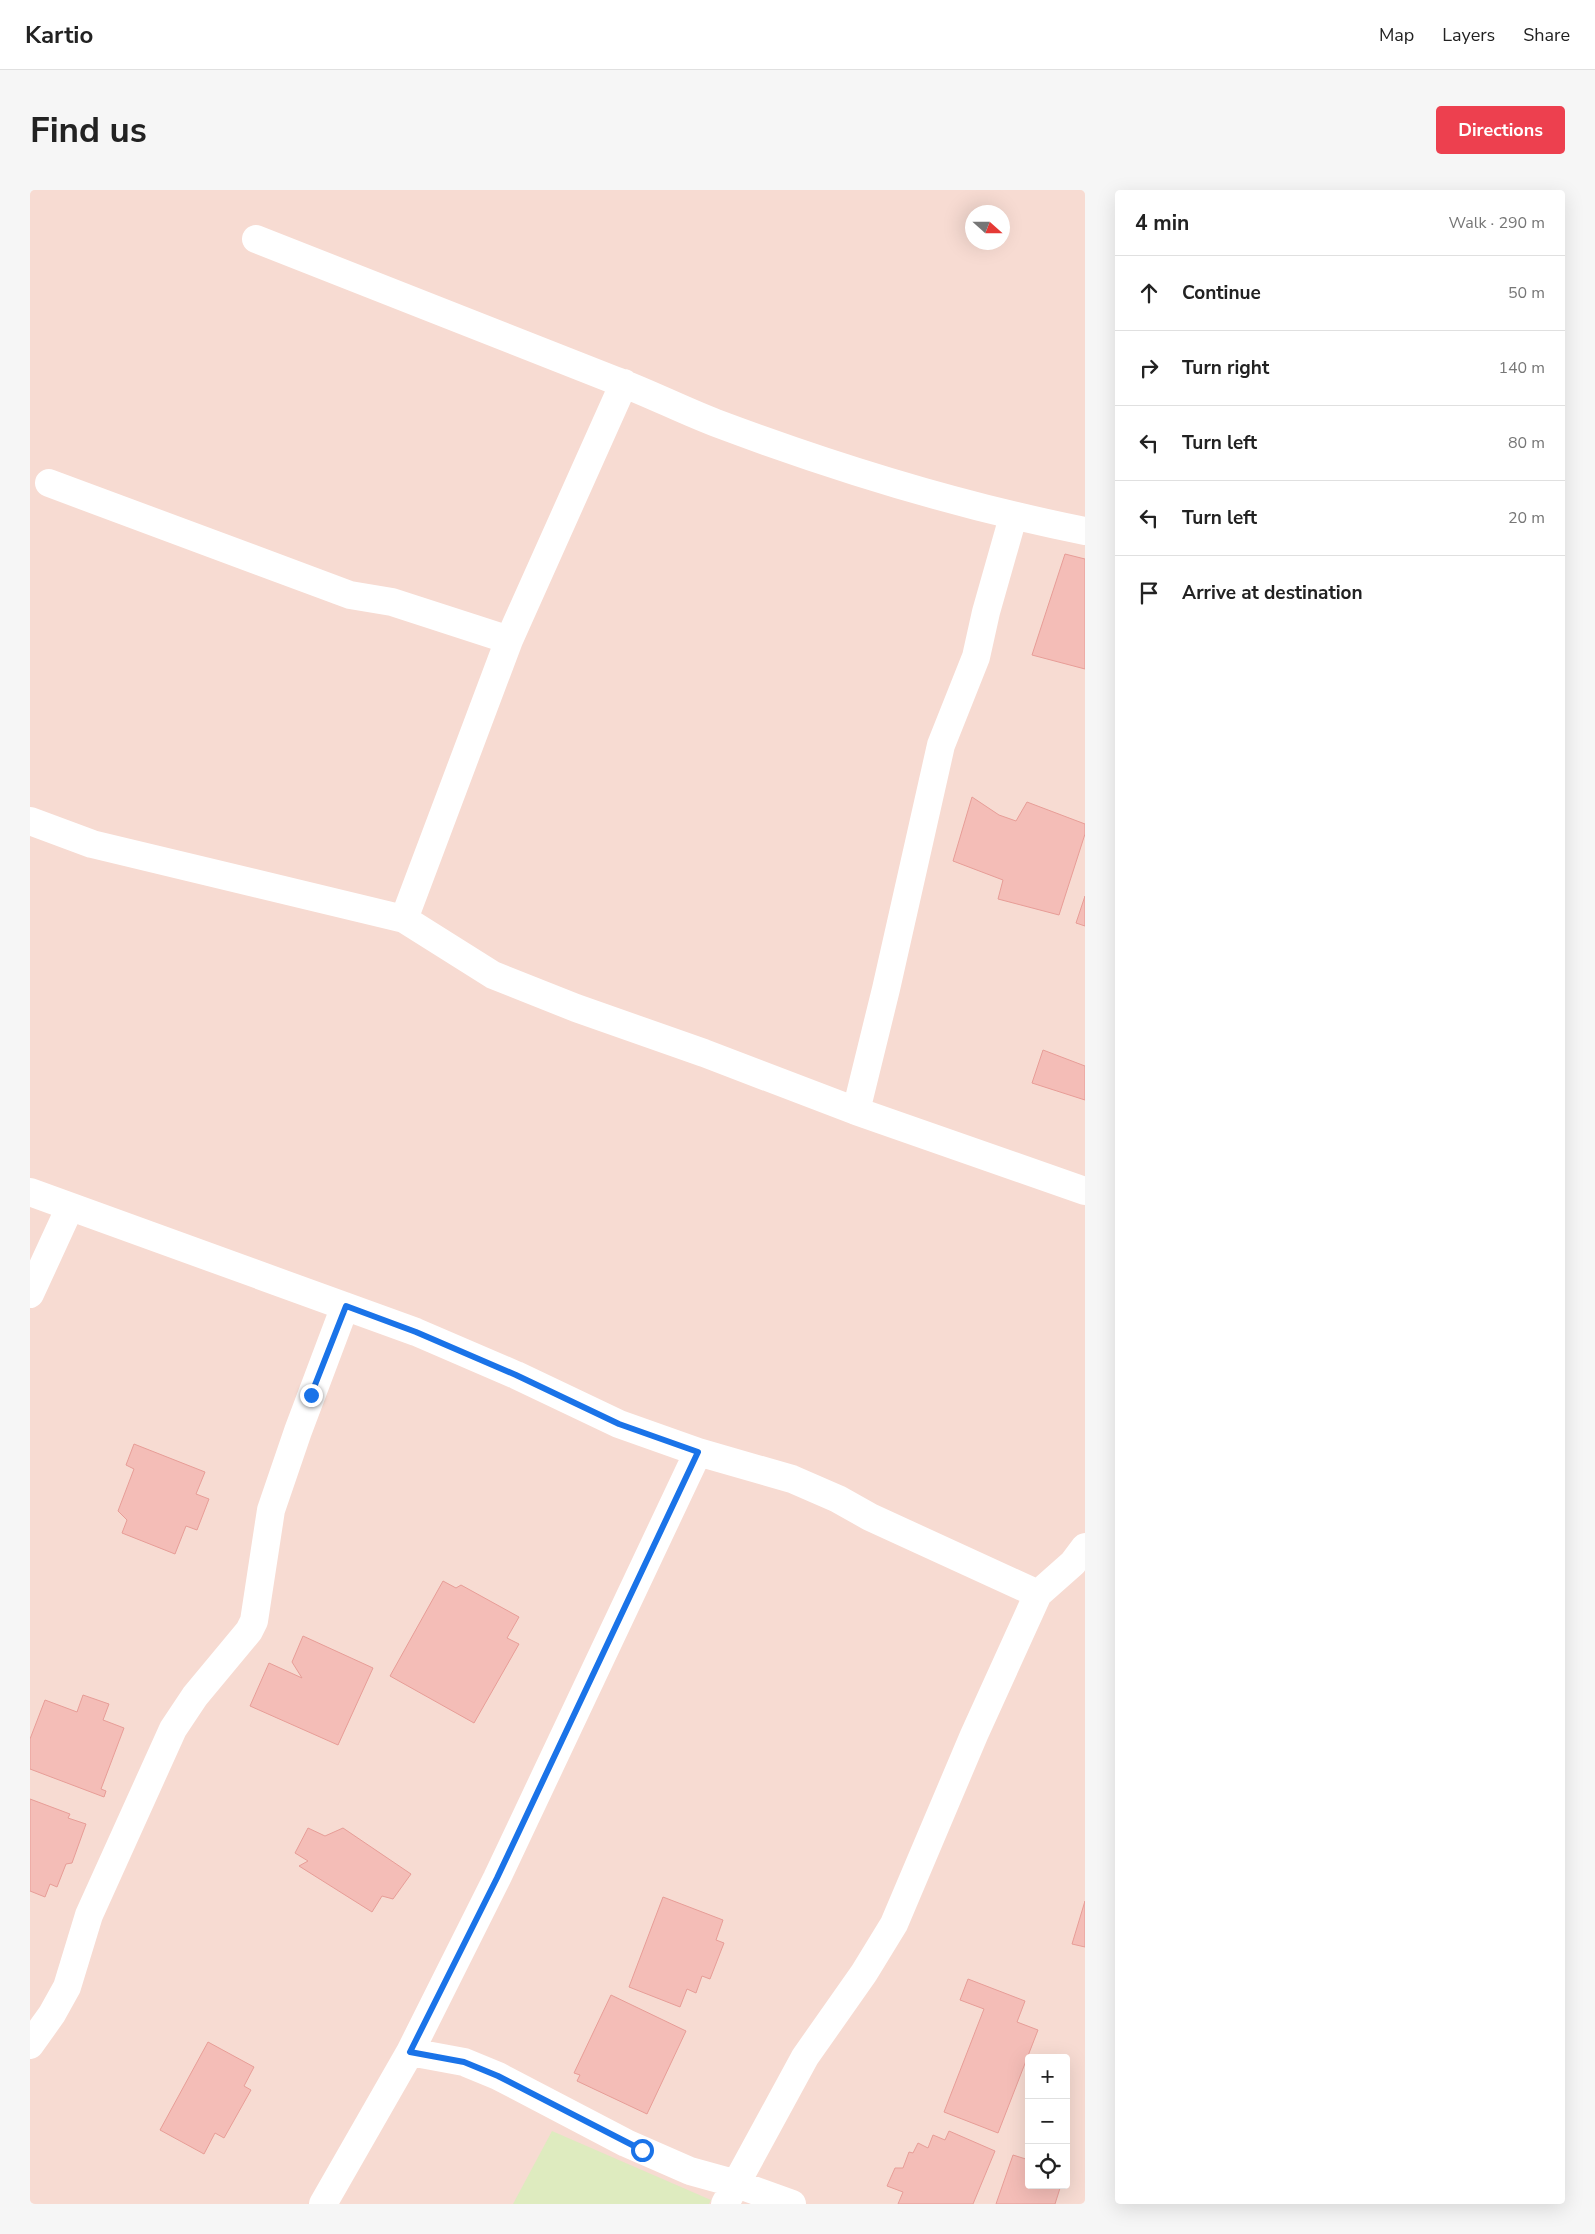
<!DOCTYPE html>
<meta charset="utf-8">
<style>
:root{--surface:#fff;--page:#f6f6f6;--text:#222;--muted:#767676;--line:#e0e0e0;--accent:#ed404f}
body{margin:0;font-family:"Nunito Sans",sans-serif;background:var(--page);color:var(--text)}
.controls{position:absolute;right:15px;bottom:15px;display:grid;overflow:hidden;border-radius:5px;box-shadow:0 5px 20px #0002}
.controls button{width:45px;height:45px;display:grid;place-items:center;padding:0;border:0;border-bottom:1px solid var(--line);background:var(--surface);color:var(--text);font:25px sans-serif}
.compass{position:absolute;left:935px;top:15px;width:45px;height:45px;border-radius:50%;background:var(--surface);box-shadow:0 5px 20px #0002;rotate:111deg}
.stop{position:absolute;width:15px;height:15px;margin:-11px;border:4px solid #1a73e8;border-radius:50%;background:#fff}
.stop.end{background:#1a73e8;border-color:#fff;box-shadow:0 1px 5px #0008}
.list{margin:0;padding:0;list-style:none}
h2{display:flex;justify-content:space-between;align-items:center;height:65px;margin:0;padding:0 20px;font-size:21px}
h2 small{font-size:16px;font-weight:400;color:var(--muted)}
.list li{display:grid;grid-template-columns:32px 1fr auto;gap:15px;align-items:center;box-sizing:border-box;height:75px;padding:0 20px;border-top:1px solid var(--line)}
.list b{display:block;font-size:19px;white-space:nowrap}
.list em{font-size:16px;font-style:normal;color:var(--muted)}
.icon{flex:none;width:28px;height:28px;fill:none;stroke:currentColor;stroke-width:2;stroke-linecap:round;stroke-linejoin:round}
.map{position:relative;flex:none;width:1055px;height:2014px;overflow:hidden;border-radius:5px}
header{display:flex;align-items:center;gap:30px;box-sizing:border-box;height:70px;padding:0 25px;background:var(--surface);border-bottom:1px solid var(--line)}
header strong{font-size:24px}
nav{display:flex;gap:28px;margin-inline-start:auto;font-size:18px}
.intro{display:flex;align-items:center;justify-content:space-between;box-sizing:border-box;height:120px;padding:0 30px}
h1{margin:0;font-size:35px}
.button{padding:12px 22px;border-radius:5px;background:var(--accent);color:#fff;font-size:18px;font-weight:700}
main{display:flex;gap:30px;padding:0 30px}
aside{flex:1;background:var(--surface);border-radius:5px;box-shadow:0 5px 20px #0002}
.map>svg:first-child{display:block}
</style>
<header>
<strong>Kartio</strong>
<nav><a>Map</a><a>Layers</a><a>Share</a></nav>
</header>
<div class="intro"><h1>Find us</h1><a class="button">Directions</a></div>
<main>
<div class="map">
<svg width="1055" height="2014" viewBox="0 0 1055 2014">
<rect width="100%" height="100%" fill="#fde9e1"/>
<path fill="#f7dbd2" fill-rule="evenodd" d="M0,0H1055V2014H0ZM942,22H972V52H942ZM999,1868H1036V1995H999Z"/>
<path fill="#deebbf" d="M522,1941L681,2010L679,2014H483Z"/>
<path fill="#f4bdb7" stroke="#e79d97" d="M1035,364L1055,369V479L1002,465Z
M942,607L969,625L986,631L997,612L1055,634V644L1029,725L968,709L973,690L923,671Z
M1055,706V736L1046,733Z
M1013,860L1055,876V910L1002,893Z
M104,1254L175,1282L166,1304L179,1309L167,1340L156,1336L145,1364L92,1343L97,1330L88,1321L104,1279L96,1275Z
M413,1391L426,1398L431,1395L489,1427L477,1448L489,1454L444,1533L360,1486Z
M273,1446L343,1478L308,1555L220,1516L239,1473L272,1488L262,1472Z
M53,1505L79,1514L73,1530L94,1538L71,1599L76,1601L74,1607L0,1579V1549L15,1510L47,1522Z
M0,1609L40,1624L38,1628L56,1634L42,1673L36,1674L27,1697L20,1694L15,1707L0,1701Z
M278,1638L295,1646L313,1638L381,1684L363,1709L352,1706L342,1722L269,1676L278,1671L265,1663Z
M633,1707L693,1730L686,1750L694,1753L680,1789L672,1786L666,1803L657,1799L650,1817L599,1797Z
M1055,1711V1757L1042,1754Z
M938,1789L995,1811L987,1832L1008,1840L968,1943L914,1922L954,1819L930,1810Z
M581,1805L656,1841L617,1924L547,1891L550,1885L544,1883Z
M178,1852L224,1877L214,1896L221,1900L194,1948L185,1943L174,1964L130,1940Z
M919,1941L965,1961L943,2014H868L873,2002L857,1996L865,1978H873L879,1962L883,1963L888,1953L898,1958L903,1945L915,1950Z
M983,1965L999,1970V1995H1031L1025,2014H966Z"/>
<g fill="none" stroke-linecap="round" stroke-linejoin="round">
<path stroke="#fff" stroke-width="28" d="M226,49C345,96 465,143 584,190C619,203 652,220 686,233C806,278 929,316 1055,341
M19,293L320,405L362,412L479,450
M0,631L62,654L374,729L479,450L594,193
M374,729L463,785L546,818L674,863L826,921L1055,1001
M826,921L856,799L911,555L946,467L956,422L983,327
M0,1002L386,1142L486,1185L589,1234L668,1262L762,1289L808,1309L840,1327L1008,1404
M0,1104L40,1017
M0,1855L22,1824L37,1797L59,1725L143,1539L165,1506L219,1441L224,1431L241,1320L268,1241L315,1116
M380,1862L434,1872L468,1886L596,1953L660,1981L707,1994L762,2014
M293,2014L380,1862L467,1688L668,1262
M695,2014L775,1867L834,1783L864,1734L944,1545L1008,1404L1043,1373L1055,1357"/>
</g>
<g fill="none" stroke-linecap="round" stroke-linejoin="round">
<path stroke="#1a73e8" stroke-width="6" d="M281,1205L316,1116L386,1142L486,1185L589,1234L668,1262L467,1688L380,1862L434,1872L468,1886L612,1960"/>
</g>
</svg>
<div class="controls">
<button>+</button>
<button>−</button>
<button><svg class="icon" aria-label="locate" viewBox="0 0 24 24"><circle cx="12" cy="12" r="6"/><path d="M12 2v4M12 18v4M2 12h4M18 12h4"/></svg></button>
</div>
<svg class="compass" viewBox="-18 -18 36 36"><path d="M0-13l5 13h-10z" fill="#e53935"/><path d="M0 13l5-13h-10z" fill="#767676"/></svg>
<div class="stop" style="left:612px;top:1960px"></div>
<div class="stop end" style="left:281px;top:1205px"></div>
</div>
<aside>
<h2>4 min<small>Walk · 290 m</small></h2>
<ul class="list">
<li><svg class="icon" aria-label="ahead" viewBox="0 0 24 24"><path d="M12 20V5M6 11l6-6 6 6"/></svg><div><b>Continue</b></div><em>50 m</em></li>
<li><svg class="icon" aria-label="right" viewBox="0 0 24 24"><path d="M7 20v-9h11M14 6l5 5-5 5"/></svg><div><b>Turn right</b></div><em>140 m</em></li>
<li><svg class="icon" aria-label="left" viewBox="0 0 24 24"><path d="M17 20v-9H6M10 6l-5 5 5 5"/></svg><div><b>Turn left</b></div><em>80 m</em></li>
<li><svg class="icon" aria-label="left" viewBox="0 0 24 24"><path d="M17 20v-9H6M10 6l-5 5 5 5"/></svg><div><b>Turn left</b></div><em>20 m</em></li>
<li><svg class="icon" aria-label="arrive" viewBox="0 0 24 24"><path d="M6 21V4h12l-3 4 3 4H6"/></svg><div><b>Arrive at destination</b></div></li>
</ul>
</aside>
</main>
